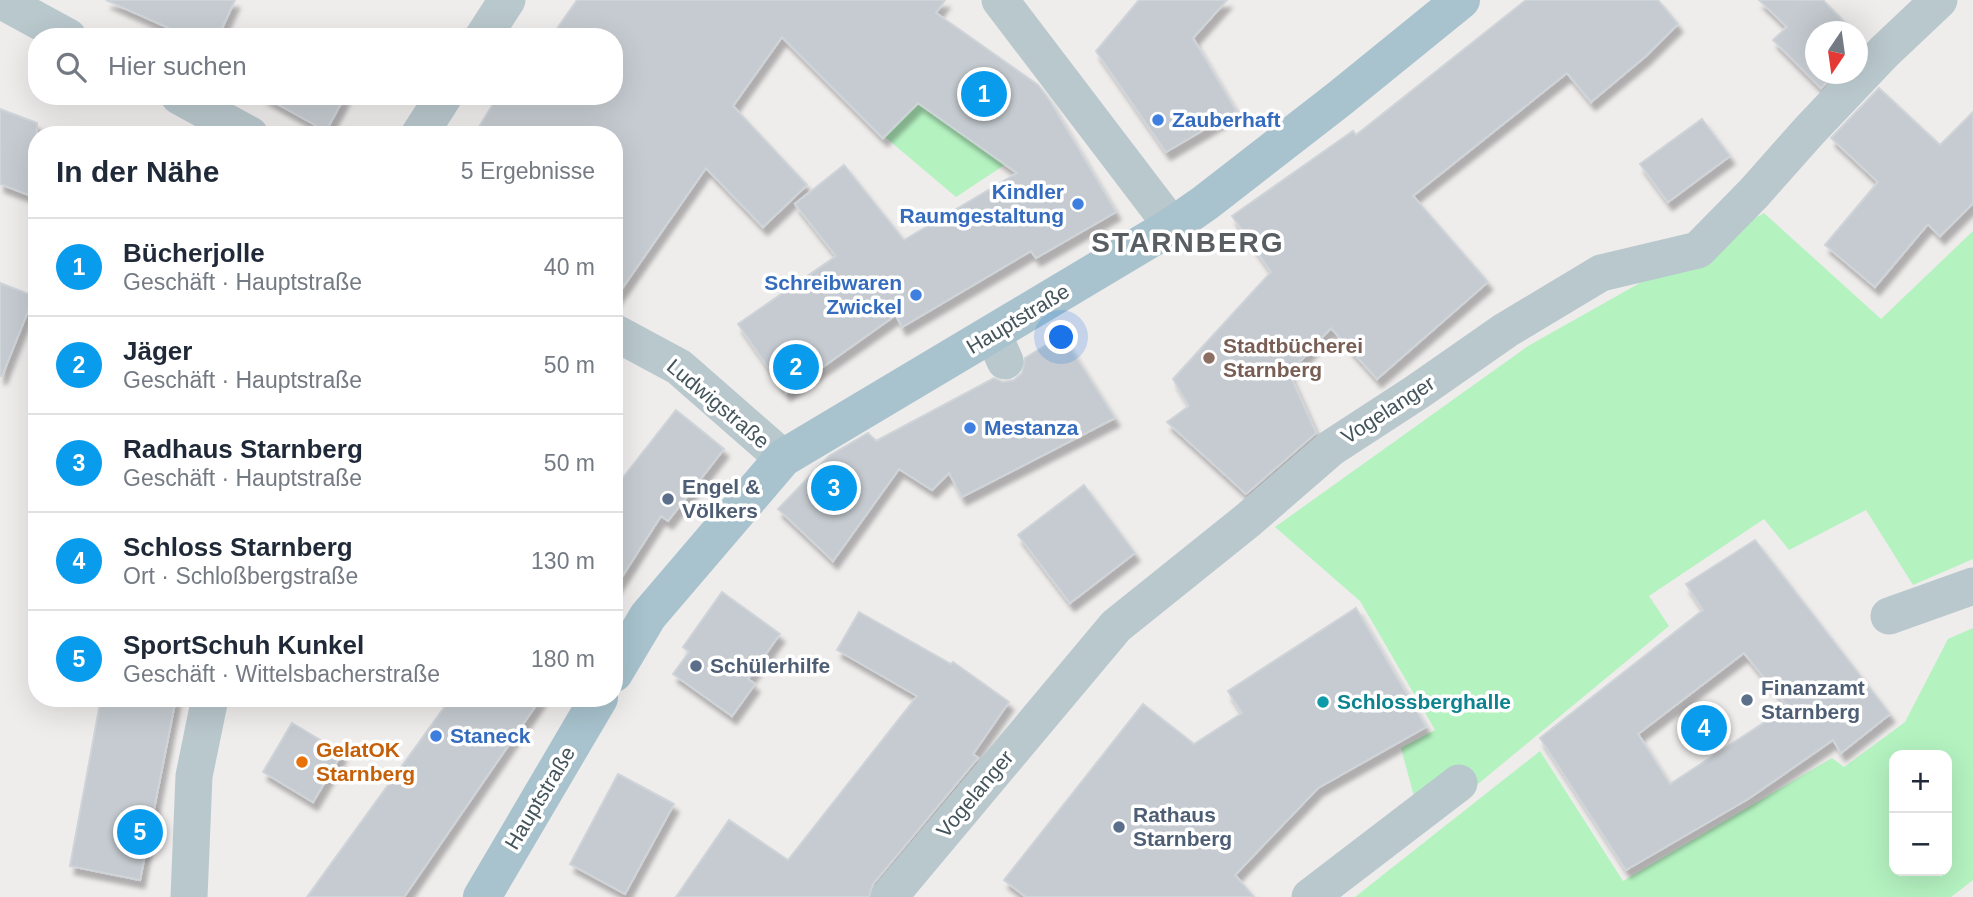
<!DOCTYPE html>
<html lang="de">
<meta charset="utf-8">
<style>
:root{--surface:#fff;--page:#f2f2f3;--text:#1f2937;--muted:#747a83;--line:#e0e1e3;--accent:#099bec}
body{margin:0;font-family:Helvetica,sans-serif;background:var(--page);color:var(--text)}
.controls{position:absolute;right:21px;bottom:21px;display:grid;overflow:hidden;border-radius:14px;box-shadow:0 7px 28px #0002}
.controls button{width:63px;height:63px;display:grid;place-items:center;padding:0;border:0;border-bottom:2px solid var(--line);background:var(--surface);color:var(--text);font:35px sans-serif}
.compass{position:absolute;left:1805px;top:21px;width:63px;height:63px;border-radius:50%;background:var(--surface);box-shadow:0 7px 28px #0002;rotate:193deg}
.you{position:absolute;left:1062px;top:338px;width:24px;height:24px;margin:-18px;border:5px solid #fff;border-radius:50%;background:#1a73e8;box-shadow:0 0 0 10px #1a73e833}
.badge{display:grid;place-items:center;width:46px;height:46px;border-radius:50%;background:var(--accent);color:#fff;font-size:23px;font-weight:700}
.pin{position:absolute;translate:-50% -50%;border:4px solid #fff;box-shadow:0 2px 7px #0006}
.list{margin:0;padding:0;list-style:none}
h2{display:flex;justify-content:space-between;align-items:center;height:91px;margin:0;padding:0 28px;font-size:30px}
h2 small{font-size:23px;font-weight:400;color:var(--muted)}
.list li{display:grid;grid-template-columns:46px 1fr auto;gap:21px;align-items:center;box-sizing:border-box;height:98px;padding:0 28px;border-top:2px solid var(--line)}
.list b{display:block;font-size:26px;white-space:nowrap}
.list p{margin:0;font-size:23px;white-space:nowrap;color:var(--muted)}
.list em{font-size:23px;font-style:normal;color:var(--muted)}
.icon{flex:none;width:38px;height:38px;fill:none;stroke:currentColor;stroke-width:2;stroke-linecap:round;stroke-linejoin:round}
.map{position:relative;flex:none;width:1973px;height:897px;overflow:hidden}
.search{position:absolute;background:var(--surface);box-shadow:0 7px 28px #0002;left:28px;top:28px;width:595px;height:77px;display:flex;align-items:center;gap:18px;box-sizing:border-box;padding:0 24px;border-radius:28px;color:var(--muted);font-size:26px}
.panel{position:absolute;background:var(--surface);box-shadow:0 7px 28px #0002;left:28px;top:126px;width:595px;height:581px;border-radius:28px}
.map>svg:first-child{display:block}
</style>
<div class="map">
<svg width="1973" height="897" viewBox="0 0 1973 897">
<defs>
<filter id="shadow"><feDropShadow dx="4.5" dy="8" stdDeviation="2" flood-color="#0004"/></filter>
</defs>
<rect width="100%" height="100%" fill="#efecec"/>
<path fill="#b4f2c0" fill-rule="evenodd" d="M914,100L1006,164L956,197L885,137L911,110Z
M1764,213L1881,319L1973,231V559L1913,585L1866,510L1789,550L1764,519L1649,596L1669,626L1478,784L1466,770L1416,804L1401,748L1435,730L1360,601L1275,527L1528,346Z
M1973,628V880L1951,897H1355L1540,751L1623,881L1832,758L1844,767L1905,722L1948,639ZM1894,755H1947V871H1894Z"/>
<path fill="#c5cbd0" stroke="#cfd4d9" stroke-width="2" fill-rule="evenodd" filter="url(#shadow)" d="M106,0H235L218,37H189Z
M577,0H945L936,13L1038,85L1050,101L1116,212L1036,258L1031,251L902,327L896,315L786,393L738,324L836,256L795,204L844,165L904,240L1017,173L918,103L883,138L782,37L733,106L807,185L763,227L706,168L614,300V135H474L498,96H614V37H551Z
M1139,0H1227L1193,38L1236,111L1166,152L1096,51Z
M1526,0H1658L1678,24L1646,56L1591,102L1567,73L1413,196L1488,282L1377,379L1331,328L1289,373L1316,433L1246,494L1167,422L1189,406L1173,379L1271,272L1232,216L1353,131L1356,135Z
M1759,0H1823L1854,32H1816V74H1835L1821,88L1773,40L1787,27Z
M1879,88L1940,145L1973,112V203L1940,236L1928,224L1875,287L1825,245L1878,182L1831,138Z
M263,96H345L326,131Z
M0,109L37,123V198L0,184Z
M1702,119L1730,156L1668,202L1640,164Z
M0,283L34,296L2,376H0Z
M1062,335L1115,418L962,497L949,473L932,490L899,469L833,561L778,509L829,456L868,433L876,441L994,378L1003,382L1014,380L1022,373L1025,358Z
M676,410L724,449L668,521L661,516L614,589V489Z
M1084,485L1135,553L1070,603L1018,535Z
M1755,540L1890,714L1841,753L1833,740L1748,799L1626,870L1540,738L1703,610L1686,584ZM1744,653L1788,707L1670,784L1638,734Z
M722,592L780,634L748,679L755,684L732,716L673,674L689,652L683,647Z
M1356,608L1426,727L1318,788L1235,875L1254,897H1026L1004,880L1143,704L1194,744L1242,713L1228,691Z
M859,612L951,664L953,662L1009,702L973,754L978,758L873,884L869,897H676L729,820L788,860L917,696L837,650Z
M101,698H176L140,880L70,866Z
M451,698H541L404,897H307Z
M292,723L342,753L313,802L263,772Z
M618,774L674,804L625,894L570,864Z"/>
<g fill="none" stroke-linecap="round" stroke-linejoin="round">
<path stroke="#b9c8cd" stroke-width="37" d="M0,0L68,37
M1000,0L1172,226
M483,37L507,0
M179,96L250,135
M419,135L444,96
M614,332L679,367L783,458
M993,334L1005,361
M1889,616L1973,586
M189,897L194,776L210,698
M889,897L1116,626L1248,520L1331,448L1417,392L1506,330L1601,273L1698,250L1754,193L1809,131L1884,52L1939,0
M1310,897L1459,783"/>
<path stroke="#a8c3ce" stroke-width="38" d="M614,673L648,616L783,458L1172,226L1205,203L1339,99L1461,0
M482,897L599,698"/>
</g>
<g fill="#3f7fe0" stroke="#fff" stroke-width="2.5">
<circle cx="1158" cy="120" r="7"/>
<circle cx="1078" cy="204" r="7"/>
<circle cx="916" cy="295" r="7"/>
<circle cx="970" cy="428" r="7"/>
<circle cx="436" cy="736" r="7"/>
</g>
<circle fill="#8d6e63" stroke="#fff" stroke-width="2.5" cx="1209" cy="358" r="7"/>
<g fill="#5c6f8a" stroke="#fff" stroke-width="2.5">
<circle cx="668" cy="499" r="7"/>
<circle cx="696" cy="666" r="7"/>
<circle cx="1747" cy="700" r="7"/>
<circle cx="1119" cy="827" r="7"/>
</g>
<circle fill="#0f9aa8" stroke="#fff" stroke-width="2.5" cx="1323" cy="702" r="7"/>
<circle fill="#e8710a" stroke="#fff" stroke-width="2.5" cx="302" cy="762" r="7"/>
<g text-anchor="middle" stroke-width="7" stroke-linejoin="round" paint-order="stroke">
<g font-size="21" font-weight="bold" fill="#366cbe" stroke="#fff" text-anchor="start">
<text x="1172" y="127">Zauberhaft</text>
<text x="1064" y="199" text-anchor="end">Kindler<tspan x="1064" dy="24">Raumgestaltung</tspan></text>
<text x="902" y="290" text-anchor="end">Schreibwaren<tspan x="902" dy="24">Zwickel</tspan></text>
<text x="984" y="435">Mestanza</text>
<text x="450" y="743">Staneck</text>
</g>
<g font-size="21" fill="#43545b" stroke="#fff">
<text transform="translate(1018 319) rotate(-31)" y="7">Hauptstraße</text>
<text transform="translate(718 404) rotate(40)" y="7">Ludwigstraße</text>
<text transform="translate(1388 410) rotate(-33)" y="7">Vogelanger</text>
<text transform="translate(975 794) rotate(-50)" y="7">Vogelanger</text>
<text transform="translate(540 798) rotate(-59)" y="7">Hauptstraße</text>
</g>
<g font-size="21" font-weight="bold" fill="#785e54" stroke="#fff" text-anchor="start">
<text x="1223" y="353">Stadtbücherei<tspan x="1223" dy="24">Starnberg</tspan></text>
</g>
<g font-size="21" font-weight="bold" fill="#4e5e75" stroke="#fff" text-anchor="start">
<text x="682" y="494">Engel &amp;<tspan x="682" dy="24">Völkers</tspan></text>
<text x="710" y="673">Schülerhilfe</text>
<text x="1761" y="695">Finanzamt<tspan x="1761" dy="24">Starnberg</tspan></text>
<text x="1133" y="822">Rathaus<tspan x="1133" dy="24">Starnberg</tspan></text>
</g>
<g font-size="21" font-weight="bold" fill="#0d838f" stroke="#fff" text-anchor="start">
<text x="1337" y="709">Schlossberghalle</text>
</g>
<g font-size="21" font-weight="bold" fill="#c56008" stroke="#fff" text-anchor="start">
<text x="316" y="757">GelatOK<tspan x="316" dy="24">Starnberg</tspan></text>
</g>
<g font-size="28" font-weight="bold" letter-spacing="2" fill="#585e62" stroke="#fff">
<text x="1188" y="252">STARNBERG</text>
</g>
</g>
</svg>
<div class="controls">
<button>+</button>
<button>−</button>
</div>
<svg class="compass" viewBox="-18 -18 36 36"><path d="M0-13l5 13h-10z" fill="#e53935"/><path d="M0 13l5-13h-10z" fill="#747a83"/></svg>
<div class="you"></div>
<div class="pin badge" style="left:984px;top:94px">1</div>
<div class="pin badge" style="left:796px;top:367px">2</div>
<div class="pin badge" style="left:834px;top:488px">3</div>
<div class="pin badge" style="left:1704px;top:728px">4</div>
<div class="pin badge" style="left:140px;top:832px">5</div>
<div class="search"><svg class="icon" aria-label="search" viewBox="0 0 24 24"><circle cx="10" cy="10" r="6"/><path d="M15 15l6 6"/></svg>Hier suchen</div>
<section class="panel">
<h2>In der Nähe<small>5 Ergebnisse</small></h2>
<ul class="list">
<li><span class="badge">1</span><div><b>Bücherjolle</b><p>Geschäft · Hauptstraße</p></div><em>40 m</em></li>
<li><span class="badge">2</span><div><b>Jäger</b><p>Geschäft · Hauptstraße</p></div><em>50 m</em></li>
<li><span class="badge">3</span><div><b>Radhaus Starnberg</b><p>Geschäft · Hauptstraße</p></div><em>50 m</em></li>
<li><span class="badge">4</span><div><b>Schloss Starnberg</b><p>Ort · Schloßbergstraße</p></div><em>130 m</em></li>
<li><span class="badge">5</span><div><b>SportSchuh Kunkel</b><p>Geschäft · Wittelsbacherstraße</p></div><em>180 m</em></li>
</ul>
</section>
</div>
